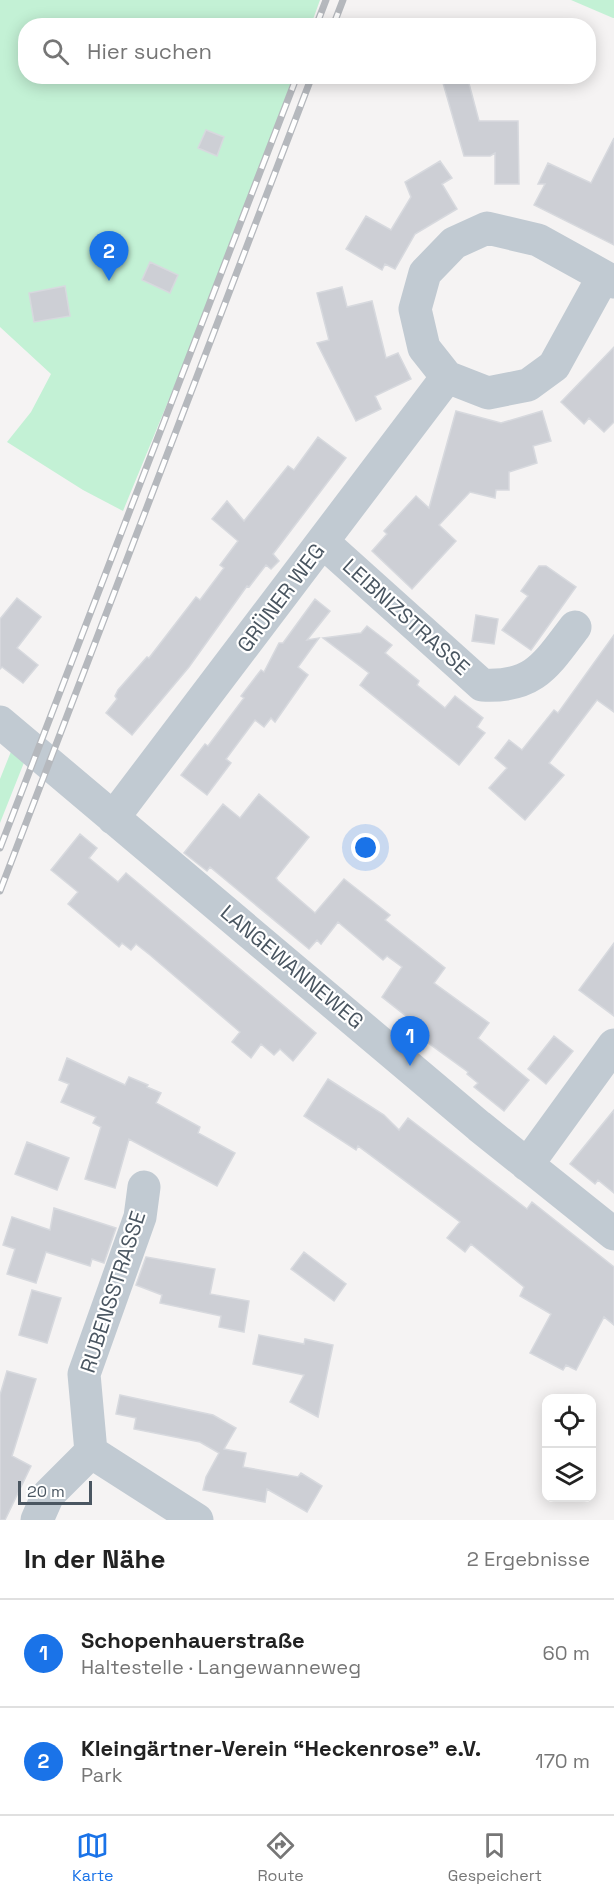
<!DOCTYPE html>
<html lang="de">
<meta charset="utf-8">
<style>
:root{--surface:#fff;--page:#f2f2f2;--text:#222;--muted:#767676;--line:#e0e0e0;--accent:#1a73e8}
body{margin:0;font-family:"Space Grotesk",sans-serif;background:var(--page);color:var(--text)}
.controls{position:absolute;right:18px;bottom:18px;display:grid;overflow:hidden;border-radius:12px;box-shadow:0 3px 15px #0003}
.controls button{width:54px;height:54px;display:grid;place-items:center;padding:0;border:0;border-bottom:2px solid var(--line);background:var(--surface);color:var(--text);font:30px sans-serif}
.scale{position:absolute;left:18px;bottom:15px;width:74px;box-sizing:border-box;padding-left:6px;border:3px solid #4a5661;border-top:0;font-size:16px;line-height:21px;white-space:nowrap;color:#4a5661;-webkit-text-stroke:4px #fff;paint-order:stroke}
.you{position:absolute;left:366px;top:848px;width:21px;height:21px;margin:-15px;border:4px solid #fff;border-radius:50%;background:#1a73e8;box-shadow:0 0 0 9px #1a73e833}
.badge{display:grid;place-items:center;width:39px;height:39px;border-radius:50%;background:var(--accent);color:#fff;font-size:20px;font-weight:700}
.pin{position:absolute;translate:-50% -50px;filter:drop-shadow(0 2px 3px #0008)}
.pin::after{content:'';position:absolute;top:32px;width:21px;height:18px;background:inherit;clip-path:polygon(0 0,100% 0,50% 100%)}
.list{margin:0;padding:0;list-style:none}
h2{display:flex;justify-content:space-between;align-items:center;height:78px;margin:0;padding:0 24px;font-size:26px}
h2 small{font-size:20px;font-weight:400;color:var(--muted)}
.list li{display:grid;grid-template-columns:39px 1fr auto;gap:18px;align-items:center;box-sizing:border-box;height:108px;padding:0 24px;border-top:2px solid var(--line)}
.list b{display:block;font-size:22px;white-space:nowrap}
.list p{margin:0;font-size:20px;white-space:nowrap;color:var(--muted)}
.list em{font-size:20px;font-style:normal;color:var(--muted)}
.icon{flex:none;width:33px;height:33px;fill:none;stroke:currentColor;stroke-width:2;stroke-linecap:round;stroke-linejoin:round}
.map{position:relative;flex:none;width:614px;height:1520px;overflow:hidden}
.search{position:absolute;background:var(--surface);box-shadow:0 3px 15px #0003;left:18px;right:18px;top:18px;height:66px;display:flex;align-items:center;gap:15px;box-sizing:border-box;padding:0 21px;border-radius:24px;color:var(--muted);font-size:22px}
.sheet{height:294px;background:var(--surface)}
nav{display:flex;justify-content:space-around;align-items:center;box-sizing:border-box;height:84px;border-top:2px solid var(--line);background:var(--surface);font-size:16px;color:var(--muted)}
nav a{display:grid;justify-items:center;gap:3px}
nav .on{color:var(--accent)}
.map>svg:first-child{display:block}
</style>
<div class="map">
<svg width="614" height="1520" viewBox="0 0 614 1520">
<rect width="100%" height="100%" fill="#f5f3f3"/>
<path fill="#c3f1d5" d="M0,0H320L311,25L26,26V76L293,77L237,234L123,511L83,490L7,442L31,412L51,374L0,327Z
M571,0H614V18H613Z
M12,749L25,760L0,823V779Z"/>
<path fill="#cdcfd5" stroke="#d7d9de" stroke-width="1.5" d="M441,76H467L479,121H518L519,184H495V153L490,156H464Z
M206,130L224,137L217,156L198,148Z
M614,138V245L534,205L545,184H538L548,163L591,183Z
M440,161L452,178L442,184L457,209L415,234L395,269L385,264L382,270L346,249L366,216L391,230L411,197L405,182Z
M150,262L178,275L170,293L142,280Z
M65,286L70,316L34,322L29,293Z
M342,287L347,307L372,301L386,358L398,353L411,379L375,396L381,409L356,421L317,343L329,340L317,293Z
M614,347V422L604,432L589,418L584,424L561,402Z
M456,411L501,423L542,411L551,441L533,446L537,463L509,472V490H496L495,498L470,492L439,525L456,541L412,589L372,551L387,534L384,531L416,496L429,508Z
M318,437L346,458L273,554L279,561L271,569L266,565L249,587L247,586L189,667L132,735L106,713L117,699L115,696L118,690L147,657L149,658L196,597L200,600L224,568L220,565L238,541L212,519L227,501L244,521L288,466L294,470Z
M539,566H546L576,587L531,650L502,630L528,596L521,591Z
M17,598L41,617L17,648L38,665L23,683L2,667L0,669V619Z
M315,599L330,611L307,640L319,638L298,667L308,675L275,722L271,718L264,727L255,720L226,759L231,763L207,795L181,775L205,744L208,746L244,698L241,696L261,670L264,672L279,643H283Z
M476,615L498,619L494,644L472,641Z
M367,626L392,645L385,653L419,681L417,685L445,708L455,696L483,718L477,727L485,733L459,765L360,685L369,673L323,638L361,633Z
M614,635V712L597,700L549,763L564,775L525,820L489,788L507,768L495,758L509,740L522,750L554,710L558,713Z
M259,794L309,837L276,878L278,881L315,913L344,879L390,915L385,920L445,968L434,983L489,1023L478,1038L529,1080L504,1111L474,1087L478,1083L467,1074L468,1072L420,1037L425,1031L382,997L402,967L387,956L383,960L338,922L321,944L317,940L309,949L210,867L207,871L184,853L223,804L240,818Z
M80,834L97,848L89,858L118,882L126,873L138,883L316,1033L293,1061L280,1049L274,1055L261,1044L251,1058L232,1042L240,1032L150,955L136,944L131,950L122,943L119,947L68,904L78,892L51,870Z
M614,943V1016L579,990Z
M554,1036L573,1051L546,1084L528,1069Z
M67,1058L125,1085L129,1077L148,1085L147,1087L161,1093L156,1103L200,1127L198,1133L235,1153L217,1186L129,1139L115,1188L85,1179L101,1127L93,1123L96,1117L61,1102L69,1084L59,1080Z
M328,1079L384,1115L399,1130L408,1118L527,1209L532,1202L614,1267V1325L604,1317L576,1370L566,1365L563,1370L530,1353L551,1314L520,1296L524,1287L471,1244L465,1252L447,1238L460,1222L358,1146L356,1150L304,1116Z
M614,1110V1193L598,1180L595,1184L570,1164Z
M27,1142L69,1158L57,1190L15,1174Z
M54,1208L116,1228L104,1263L92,1259L90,1266L46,1252L36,1283L7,1274L15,1249L3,1245L12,1217L50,1230Z
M304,1252L346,1284L334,1301L291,1269Z
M146,1257L215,1269L210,1294L249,1301L244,1332L219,1327L221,1316L160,1303L162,1295L136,1285Z
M32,1290L61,1298L47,1343L19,1335Z
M259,1335L304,1344L305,1339L333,1345L318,1417L290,1402L304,1375L253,1364Z
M7,1371L36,1379L12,1456L31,1466L5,1520H0V1395Z
M120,1395L213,1415L236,1428L224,1449L246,1453L243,1467L298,1477L301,1473L322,1486L307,1512L267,1489L265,1502L203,1490L206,1477L219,1453L200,1442L134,1429L136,1418L116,1414Z"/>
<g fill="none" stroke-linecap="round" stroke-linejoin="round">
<path stroke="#c1cad2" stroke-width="33" d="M603,277L554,366L528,385L488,393L447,377L424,348L415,309L425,273L454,243L487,228L538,240L614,282
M324,543L482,685C534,688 546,665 575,627
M0,722L479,1126L614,1234
M113,818L447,377
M527,1165L614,1045
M91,1452L197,1520
M37,1520L48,1495L91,1452L84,1374L140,1217L144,1187"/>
<defs>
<path id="rail" d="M316,26L326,0
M333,26L343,0
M0,848L297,76
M0,891L312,76"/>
</defs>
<use href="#rail" stroke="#b5b8bd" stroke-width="7"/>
<use href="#rail" stroke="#fff" stroke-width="4.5" stroke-dasharray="14" stroke-linecap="butt"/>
</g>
<g text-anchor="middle" stroke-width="4.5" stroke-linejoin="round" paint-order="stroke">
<g font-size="21" fill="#4a5661" stroke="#fff">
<text transform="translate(281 598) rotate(-53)" y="7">GRÜNER WEG</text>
<text transform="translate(406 617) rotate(42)" y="7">LEIBNIZSTRASSE</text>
<text transform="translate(292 967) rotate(40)" y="7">LANGEWANNEWEG</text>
<text transform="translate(113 1292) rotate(-72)" y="7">RUBENSSTRASSE</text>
</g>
</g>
</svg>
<div class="controls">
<button><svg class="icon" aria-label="locate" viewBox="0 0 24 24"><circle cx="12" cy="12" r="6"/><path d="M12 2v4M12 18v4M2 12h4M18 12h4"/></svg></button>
<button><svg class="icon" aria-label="layers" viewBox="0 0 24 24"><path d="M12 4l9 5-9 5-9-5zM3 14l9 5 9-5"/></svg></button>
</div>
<div class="scale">20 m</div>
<div class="you"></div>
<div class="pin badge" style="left:410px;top:1066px">1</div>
<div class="pin badge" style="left:109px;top:281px">2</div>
<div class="search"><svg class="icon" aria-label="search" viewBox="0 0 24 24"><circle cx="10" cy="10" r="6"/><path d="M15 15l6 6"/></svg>Hier suchen</div>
</div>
<section class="sheet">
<h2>In der Nähe<small>2 Ergebnisse</small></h2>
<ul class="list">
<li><span class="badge">1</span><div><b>Schopenhauerstraße</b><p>Haltestelle · Langewanneweg</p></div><em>60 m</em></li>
<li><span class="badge">2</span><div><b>Kleingärtner-Verein “Heckenrose” e.V.</b><p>Park</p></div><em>170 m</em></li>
</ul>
</section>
<nav>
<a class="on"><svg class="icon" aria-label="map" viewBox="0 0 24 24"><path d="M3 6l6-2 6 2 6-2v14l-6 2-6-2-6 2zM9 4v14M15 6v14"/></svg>Karte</a>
<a><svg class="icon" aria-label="directions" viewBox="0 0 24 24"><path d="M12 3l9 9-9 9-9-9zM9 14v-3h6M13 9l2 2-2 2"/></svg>Route</a>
<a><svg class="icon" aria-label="saved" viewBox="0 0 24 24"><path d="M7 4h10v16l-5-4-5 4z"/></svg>Gespeichert</a>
</nav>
